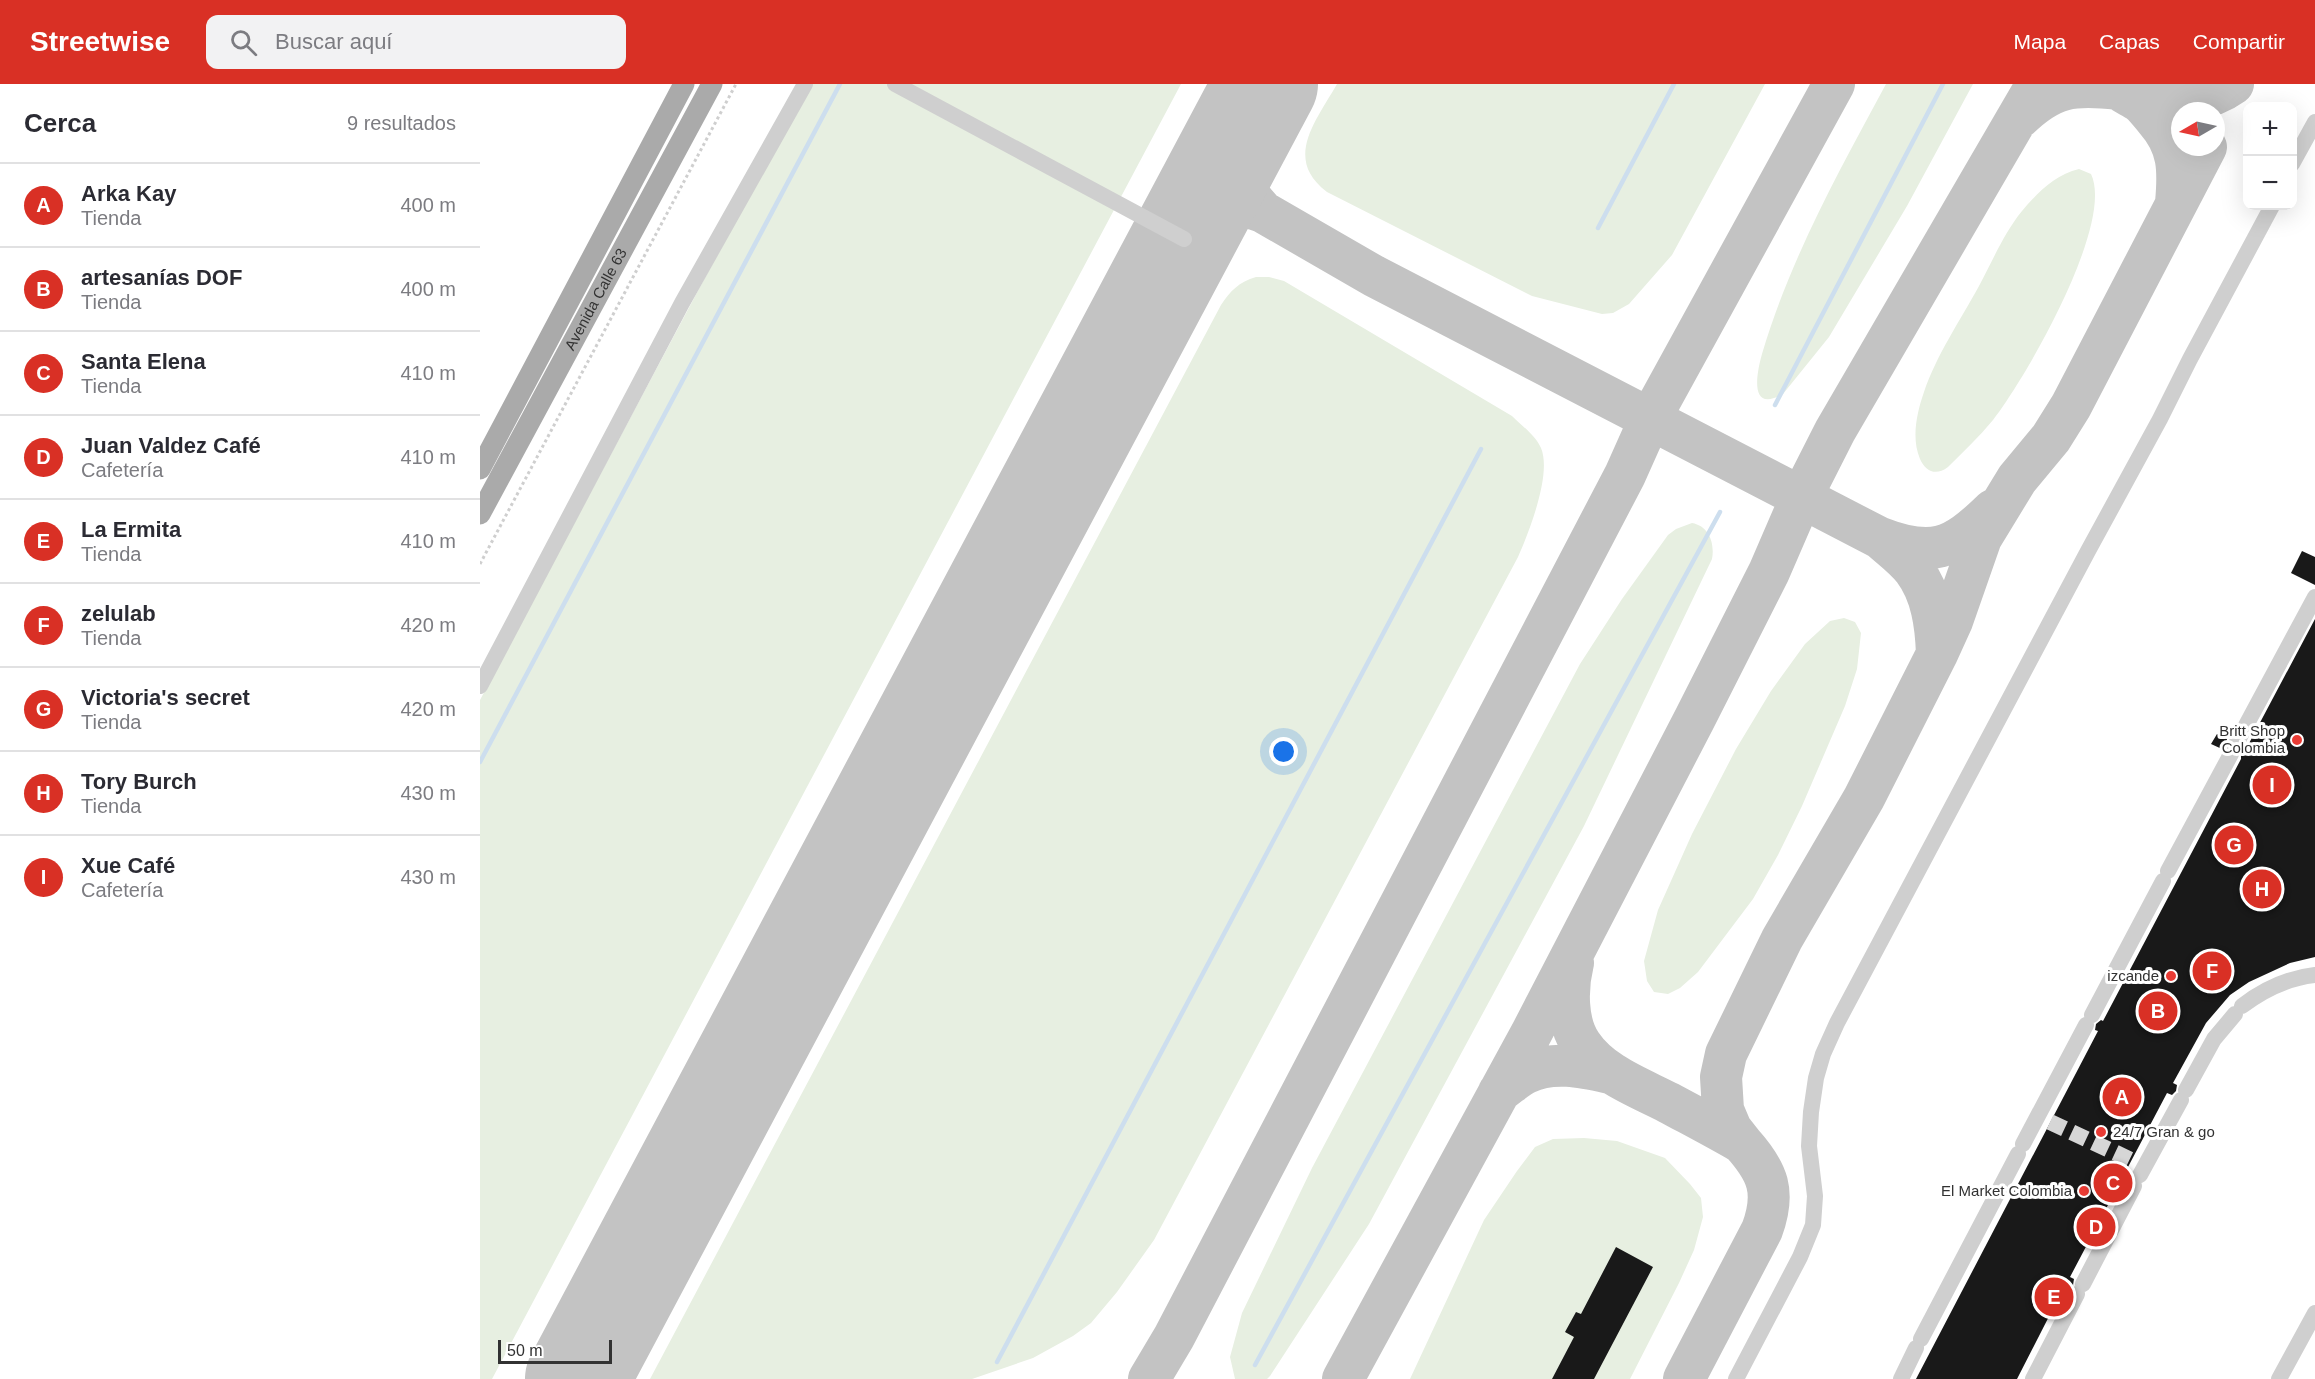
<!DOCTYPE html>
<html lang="es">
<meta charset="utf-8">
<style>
:root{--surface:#fff;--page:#f2f2f3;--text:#2b2b33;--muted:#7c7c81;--line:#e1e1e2;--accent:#d93025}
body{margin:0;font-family:Arial,sans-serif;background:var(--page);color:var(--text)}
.controls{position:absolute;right:18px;top:18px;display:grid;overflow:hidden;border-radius:12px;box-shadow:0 6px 24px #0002}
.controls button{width:54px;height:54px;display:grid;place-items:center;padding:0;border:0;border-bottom:2px solid var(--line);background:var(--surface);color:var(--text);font:30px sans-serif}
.compass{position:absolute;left:1691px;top:18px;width:54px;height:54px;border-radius:50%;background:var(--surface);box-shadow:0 6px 24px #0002;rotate:261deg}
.scale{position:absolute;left:18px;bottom:15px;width:114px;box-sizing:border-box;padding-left:6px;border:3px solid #323232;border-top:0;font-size:16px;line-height:21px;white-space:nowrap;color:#323232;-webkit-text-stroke:4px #fff;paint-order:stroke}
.you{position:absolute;left:804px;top:668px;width:21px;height:21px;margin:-15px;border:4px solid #fff;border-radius:50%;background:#1a73e8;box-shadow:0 0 0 9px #1a73e833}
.badge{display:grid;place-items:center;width:39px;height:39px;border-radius:50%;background:var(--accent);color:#fff;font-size:20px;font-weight:700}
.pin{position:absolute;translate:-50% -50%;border:3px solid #fff;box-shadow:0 2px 6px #0006}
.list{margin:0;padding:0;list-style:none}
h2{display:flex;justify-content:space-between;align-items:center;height:78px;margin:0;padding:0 24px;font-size:26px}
h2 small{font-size:20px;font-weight:400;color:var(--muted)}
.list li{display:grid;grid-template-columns:39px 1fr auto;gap:18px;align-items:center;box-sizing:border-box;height:84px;padding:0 24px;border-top:2px solid var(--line)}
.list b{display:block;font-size:22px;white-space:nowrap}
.list p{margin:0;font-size:20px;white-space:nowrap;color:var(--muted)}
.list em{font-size:20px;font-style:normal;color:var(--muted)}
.icon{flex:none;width:33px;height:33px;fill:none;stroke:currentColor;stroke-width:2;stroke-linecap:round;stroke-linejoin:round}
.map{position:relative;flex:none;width:1835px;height:1295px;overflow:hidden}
header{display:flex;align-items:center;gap:36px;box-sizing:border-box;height:84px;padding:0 30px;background:var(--accent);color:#fff}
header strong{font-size:28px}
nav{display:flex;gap:33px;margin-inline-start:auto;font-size:21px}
.search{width:420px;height:54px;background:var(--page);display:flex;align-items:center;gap:15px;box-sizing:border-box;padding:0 21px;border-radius:12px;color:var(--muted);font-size:22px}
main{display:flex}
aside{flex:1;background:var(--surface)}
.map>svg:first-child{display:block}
</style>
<header>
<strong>Streetwise</strong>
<div class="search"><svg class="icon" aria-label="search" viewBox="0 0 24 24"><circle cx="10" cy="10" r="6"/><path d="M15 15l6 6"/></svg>Buscar aquí</div>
<nav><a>Mapa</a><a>Capas</a><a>Compartir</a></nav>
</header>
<main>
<aside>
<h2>Cerca<small>9 resultados</small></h2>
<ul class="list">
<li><span class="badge">A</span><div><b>Arka Kay</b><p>Tienda</p></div><em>400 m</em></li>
<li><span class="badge">B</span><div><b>artesanías DOF</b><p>Tienda</p></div><em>400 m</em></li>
<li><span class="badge">C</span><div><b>Santa Elena</b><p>Tienda</p></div><em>410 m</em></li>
<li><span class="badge">D</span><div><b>Juan Valdez Café</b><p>Cafetería</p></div><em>410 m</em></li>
<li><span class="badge">E</span><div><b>La Ermita</b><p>Tienda</p></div><em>410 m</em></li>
<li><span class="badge">F</span><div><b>zelulab</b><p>Tienda</p></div><em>420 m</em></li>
<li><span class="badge">G</span><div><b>Victoria's secret</b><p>Tienda</p></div><em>420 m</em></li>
<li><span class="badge">H</span><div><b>Tory Burch</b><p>Tienda</p></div><em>430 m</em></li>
<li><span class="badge">I</span><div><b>Xue Café</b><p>Cafetería</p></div><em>430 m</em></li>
</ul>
</aside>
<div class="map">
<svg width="1835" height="1295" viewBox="0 0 1835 1295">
<rect width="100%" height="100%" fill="#fff"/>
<path fill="#e7efe1" d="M331,0H701L12,1295H0V616L220,203Z
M857,0H1285L1192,171L1149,220L1133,229L1122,230L1052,212L847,108C803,75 836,37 857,0Z
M1406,0H1493L1427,122L1349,253L1303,310C1268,330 1277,288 1282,270C1310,175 1359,87 1406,0Z
M1599,85L1611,90C1635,140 1545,295 1513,336C1499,353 1483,368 1468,383C1456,392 1446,388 1440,375C1431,354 1437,328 1444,308C1456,272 1481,235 1499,202C1512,178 1524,149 1542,127C1558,108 1575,91 1599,85Z
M776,193H789L804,197L1032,332C1042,342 1055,351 1061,364C1072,390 1049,448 1038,473L674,1156L637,1208L611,1239L593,1252L553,1274L492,1295H170L741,221C750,207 759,198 776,193Z
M1212,439C1229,442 1235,459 1232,475L1104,742L889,1140L790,1292L787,1295H755L750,1273L762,1229L832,1084L1100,580L1142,515L1188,451L1196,445Z
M1364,534L1375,538L1381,549L1377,585L1365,622L1322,722L1298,771L1273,815L1218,888L1200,904L1188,910L1174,908L1167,897L1164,877L1178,826L1212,750L1256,665L1291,607L1325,560L1350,537Z
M1104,1054L1137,1057L1185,1074L1210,1100L1221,1114L1223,1133L1214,1166L1199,1199L1150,1295H930L1004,1136L1037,1087L1055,1063L1073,1055Z"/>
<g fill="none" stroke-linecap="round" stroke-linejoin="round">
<path stroke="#cddeee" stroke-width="4.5" d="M1118,144L1194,0
M1295,321L1463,0
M0,678L360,0
M517,1278L1001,365
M775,1281L1240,428"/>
<path stroke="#c3c3c3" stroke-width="42" d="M1632,0C1640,8 1651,12 1660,18C1666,23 1671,30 1676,36C1699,62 1699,86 1696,119
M1662,19C1695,19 1725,20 1753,0
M1539,34C1572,2 1593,0 1638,5
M760,49L756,62L761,94L765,107L783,128L894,192L1400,454C1411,464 1425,474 1434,486C1452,510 1456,541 1457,570
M710,143C732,120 753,117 783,128
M1398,453C1452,474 1472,466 1513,426
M1093,879C1087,903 1086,938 1101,960C1121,990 1158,1003 1189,1019C1213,1032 1238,1045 1262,1059C1288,1088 1296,1108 1282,1146L1204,1295
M1019,1008C1028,1002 1037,993 1046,989C1073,976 1103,983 1130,989
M1262,1059L1251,1045L1243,1026L1241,993L1246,970L1302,855L1384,714L1457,570L1472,537L1501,454L1537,395L1571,354L1591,322L1726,63
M669,1295L694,1253L1145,391L1170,335L1354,0
M863,1295L1052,948L1214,636L1289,488L1321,414L1355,347L1557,0"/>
<path stroke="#c3c3c3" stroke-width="104" d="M97,1295L786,0"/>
</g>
<path fill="#191919" d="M1822,467L1835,473V501L1811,489Z
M1835,535V873L1810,879L1769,898L1750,911L1726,939L1693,999L1697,1001L1696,1007L1692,1011L1687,1009L1590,1193L1594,1195L1593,1201L1588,1205L1584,1203L1537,1295H1436L1618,947L1615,946L1616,940L1621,936L1623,937L1761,675V669L1766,665Z
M1737,650L1747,655L1746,661L1742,665L1731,660Z
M1136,1163L1173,1183L1114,1295H1072L1094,1253L1085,1248L1096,1228L1101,1230Z"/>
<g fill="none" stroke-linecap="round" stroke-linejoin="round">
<path stroke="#d6d6d6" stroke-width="16" stroke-dasharray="16 8" stroke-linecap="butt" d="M1570,1038L1651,1076"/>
<path stroke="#cfcfcf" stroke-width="3" stroke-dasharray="3 3" stroke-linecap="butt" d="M0,480L256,0"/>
<path stroke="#cfcfcf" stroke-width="16" d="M415,0L704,155
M1812,80L1835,38
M0,602L202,219L325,0
M1756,660L1835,513
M1688,787L1751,670
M1762,922C1783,906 1808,894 1835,891
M1612,931L1683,797
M1706,1006L1734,955L1755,930
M1543,1060L1606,941
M1660,1091L1701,1016
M1603,1200L1654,1102
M1441,1255L1538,1070
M1256,1295L1320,1173L1333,1141L1335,1112L1329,1062L1331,1028L1336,994L1343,970L1357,939L1608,467L1680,335L1710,275L1792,122
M1421,1295L1436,1264
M1553,1295L1597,1210
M1799,1295L1835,1229"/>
<g stroke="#aaa" stroke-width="21">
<path d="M0,385L204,0"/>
<path id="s1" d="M0,430L232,0"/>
</g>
</g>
<g fill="#e93b34" stroke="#fff" stroke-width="2">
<circle cx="1817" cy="656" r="6"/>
<circle cx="1691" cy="892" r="6"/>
<circle cx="1621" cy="1048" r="6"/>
<circle cx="1604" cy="1107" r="6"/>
</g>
<g text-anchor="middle" stroke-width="6" stroke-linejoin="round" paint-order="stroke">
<g font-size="15" fill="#323232" stroke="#fff">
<text dy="5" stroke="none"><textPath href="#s1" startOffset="244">Avenida Calle 63</textPath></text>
</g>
<g font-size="15" fill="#323232" stroke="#fff" text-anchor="end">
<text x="1805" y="652">Britt Shop<tspan x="1805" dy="17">Colombia</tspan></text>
<text x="1679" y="897">izcande</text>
<text x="1633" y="1053" text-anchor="start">24/7 Gran &amp; go</text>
<text x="1592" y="1112">El Market Colombia</text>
</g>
</g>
</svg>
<div class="controls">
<button>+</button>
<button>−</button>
</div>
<svg class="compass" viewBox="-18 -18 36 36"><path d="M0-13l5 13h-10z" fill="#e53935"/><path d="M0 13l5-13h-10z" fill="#7c7c81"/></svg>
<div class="scale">50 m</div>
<div class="you"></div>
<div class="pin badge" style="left:1642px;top:1013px">A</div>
<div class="pin badge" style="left:1678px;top:927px">B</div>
<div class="pin badge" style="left:1633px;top:1099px">C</div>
<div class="pin badge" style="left:1616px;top:1143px">D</div>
<div class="pin badge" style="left:1574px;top:1213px">E</div>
<div class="pin badge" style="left:1732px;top:887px">F</div>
<div class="pin badge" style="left:1754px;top:761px">G</div>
<div class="pin badge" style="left:1782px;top:805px">H</div>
<div class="pin badge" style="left:1792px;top:701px">I</div>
</div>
</main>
